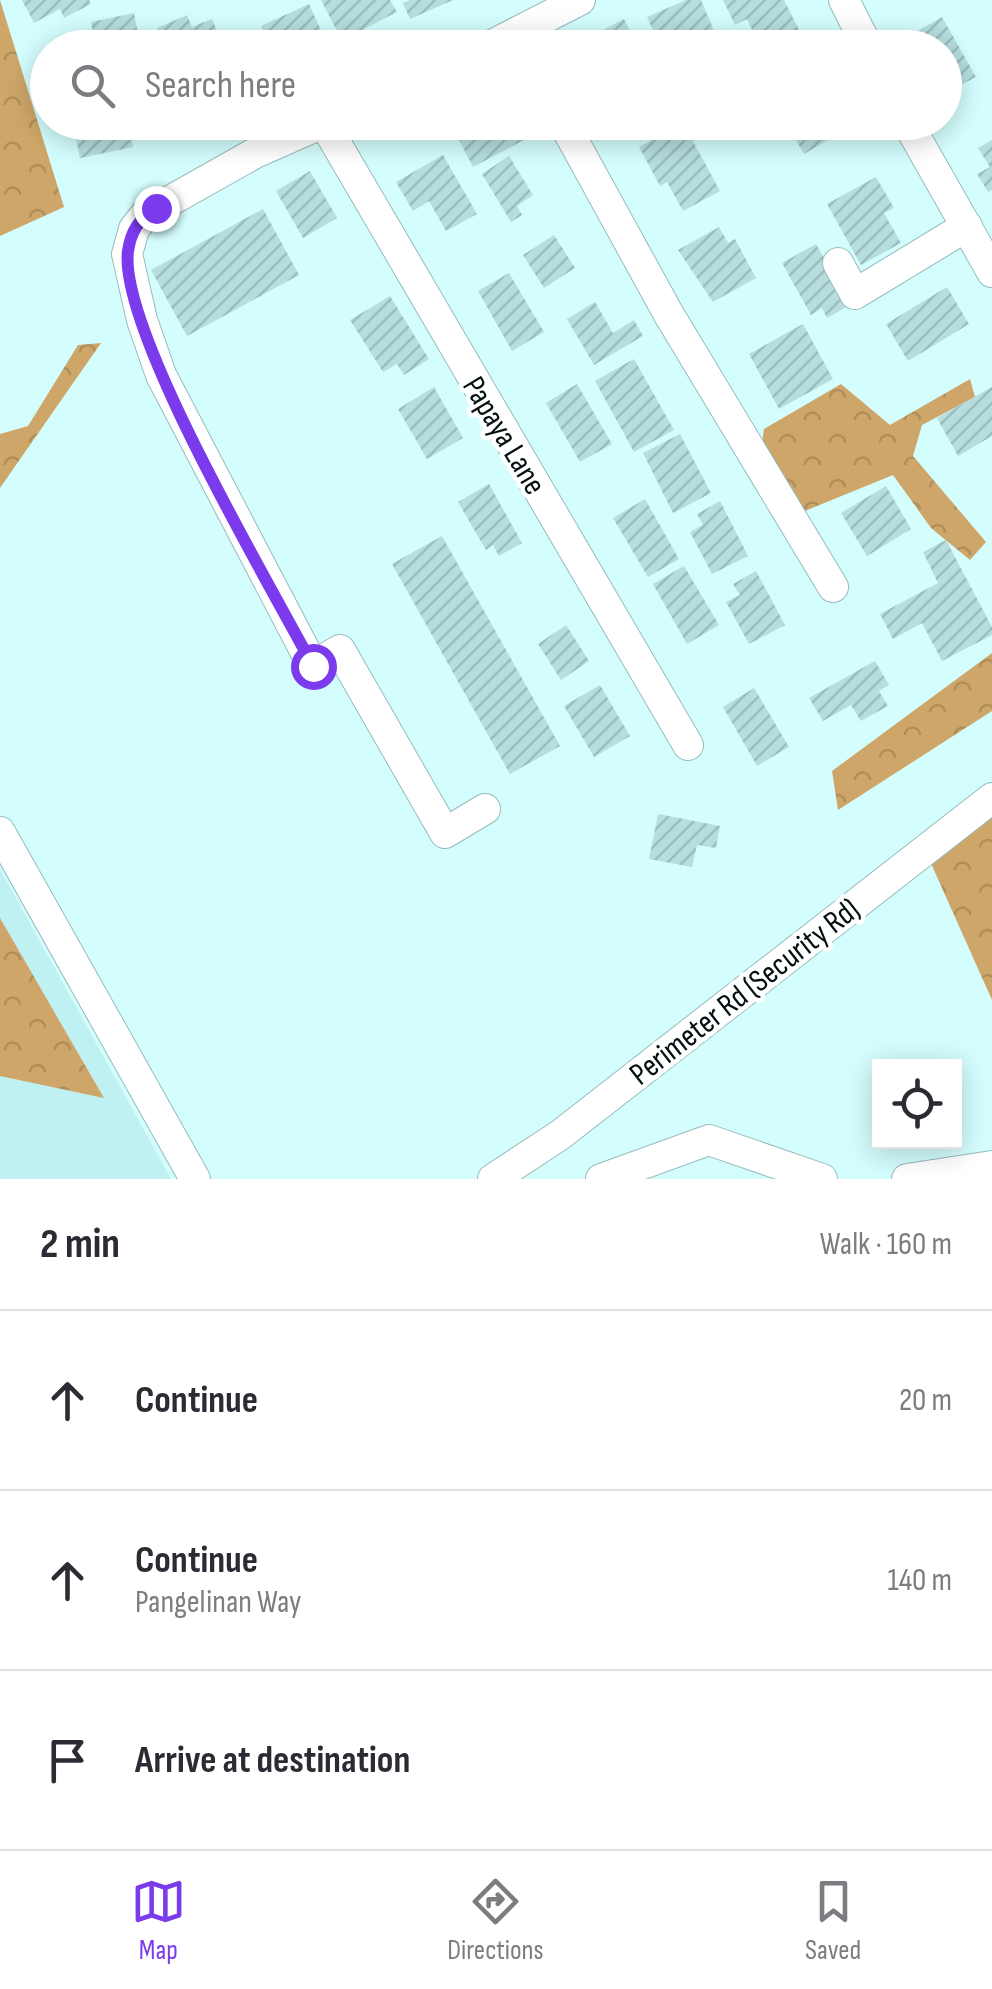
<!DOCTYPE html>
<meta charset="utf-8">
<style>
:root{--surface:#fff;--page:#f2f2f3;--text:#2b2b33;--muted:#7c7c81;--line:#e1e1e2;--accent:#7c3aed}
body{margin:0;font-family:"Sofia Sans Condensed",sans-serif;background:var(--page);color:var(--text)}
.controls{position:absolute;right:30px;bottom:30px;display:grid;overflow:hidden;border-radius:0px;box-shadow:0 5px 25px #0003}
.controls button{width:90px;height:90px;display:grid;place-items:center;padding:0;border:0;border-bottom:2px solid var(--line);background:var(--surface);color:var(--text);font:50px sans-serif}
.stop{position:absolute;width:30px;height:30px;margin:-22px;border:8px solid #7c3aed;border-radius:50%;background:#fff}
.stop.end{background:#7c3aed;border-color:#fff;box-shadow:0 2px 10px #0008}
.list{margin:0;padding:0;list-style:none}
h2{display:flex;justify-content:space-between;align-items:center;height:130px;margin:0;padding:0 40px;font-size:42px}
h2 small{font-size:32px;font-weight:400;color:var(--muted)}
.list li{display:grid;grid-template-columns:65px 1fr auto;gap:30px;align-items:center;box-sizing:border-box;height:180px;padding:0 40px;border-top:2px solid var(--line)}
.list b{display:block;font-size:38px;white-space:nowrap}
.list p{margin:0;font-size:32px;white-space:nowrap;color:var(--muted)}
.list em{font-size:32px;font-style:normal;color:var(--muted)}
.icon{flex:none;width:55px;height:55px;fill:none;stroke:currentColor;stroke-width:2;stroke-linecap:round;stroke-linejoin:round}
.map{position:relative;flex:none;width:992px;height:1179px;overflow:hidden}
.search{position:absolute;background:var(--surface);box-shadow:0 5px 25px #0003;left:30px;right:30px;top:30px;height:110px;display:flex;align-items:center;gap:25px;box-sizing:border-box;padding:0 35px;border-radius:55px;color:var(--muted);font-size:38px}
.sheet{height:670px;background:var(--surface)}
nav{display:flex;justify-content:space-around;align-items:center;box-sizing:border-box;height:140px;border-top:2px solid var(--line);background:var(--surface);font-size:28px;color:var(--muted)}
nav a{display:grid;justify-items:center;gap:5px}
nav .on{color:var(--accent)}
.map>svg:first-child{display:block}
</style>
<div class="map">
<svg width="992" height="1179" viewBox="0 0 992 1179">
<defs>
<pattern id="forest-crowns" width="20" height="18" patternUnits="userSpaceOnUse" patternTransform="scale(2.5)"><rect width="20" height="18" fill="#cfa669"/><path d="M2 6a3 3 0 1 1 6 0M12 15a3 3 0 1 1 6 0" fill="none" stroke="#b08e5a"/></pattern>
<pattern id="building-hatch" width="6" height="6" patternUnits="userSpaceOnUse" patternTransform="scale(2.5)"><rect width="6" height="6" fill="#b6dede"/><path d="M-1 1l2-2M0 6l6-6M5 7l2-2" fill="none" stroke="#9bbdbd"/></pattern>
</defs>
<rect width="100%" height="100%" fill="#d4fdfd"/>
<path fill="#c0f1f2" d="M0,869L171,1179H0Z"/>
<path fill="url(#forest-crowns)" d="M0,0L64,207L0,236Z
M101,343L0,488V434L28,426L78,345Z
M970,379L975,397L922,425L913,456L986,542L970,560L931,528L893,475L795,515L759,463L764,429L841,384L890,425Z
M992,653V711L838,810L832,771Z
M992,805V1000L925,850Z
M0,918L104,1098L0,1076Z"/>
<path fill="url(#building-hatch)" d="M22,0H89L91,4L64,18L60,9L34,23Z
M321,0H390L397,12L362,30L366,39L346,48Z
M410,0H453L410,19L403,3Z
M686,0H701L717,38L724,34L730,48H661L647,17Z
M723,0H784L803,38L773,48L765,31L755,36L747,19L735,25Z
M309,4L329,48H271L261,26Z
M134,13L141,48H85L95,44L91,22Z
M187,15L192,27L212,19L222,43L211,48H154L151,41L161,37L157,28Z
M942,17L976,77L944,94V48H915L909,36Z
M624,19L639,48H607L599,32Z
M82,122H128L133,147L80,158L74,129L82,127Z
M468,122H508L510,126L520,122L528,138L473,167L454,130Z
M786,122H835L840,133L804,154Z
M683,123L720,191L683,211L667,182L660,186L639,147Z
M992,140V190L988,192L977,174L990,167L978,148Z
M443,155L477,214L446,231L429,201L413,211L396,182Z
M509,156L533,195L517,206L522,215L511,222L482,174Z
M310,171L337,218L303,238L276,191Z
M876,177L894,208L884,213L901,243L861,265L827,204Z
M263,209L299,275L187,336L151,270Z
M719,227L728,243L735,239L756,278L713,302L678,250Z
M554,235L575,268L544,288L523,255Z
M816,244L850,305L827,318L822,308L811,315L782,263Z
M509,273L544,332L512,351L478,291Z
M947,287L969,324L908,361L886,324Z
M390,296L429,359L404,375L397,364L383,372L350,320Z
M595,302L613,333L634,320L643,336L594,365L567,319Z
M803,324L833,379L779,409L749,354Z
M634,359L674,430L634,452L595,381Z
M577,384L612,444L580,462L546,403Z
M434,387L463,438L427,459L398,409Z
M992,387V436L958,456L937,418Z
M680,434L711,493L673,513L643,453Z
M489,484L522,543L499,556L493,545L486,550L458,502Z
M886,486L911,529L867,556L841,513Z
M645,499L679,559L648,577L613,518Z
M720,501L748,556L712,574L690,532L703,525L697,514Z
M442,536L560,746L510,774L392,564Z
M946,540L992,627V635L942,661L922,623L893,639L880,614L938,583L923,552Z
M684,566L719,625L687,644L653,584Z
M756,571L785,625L749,644L726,602L740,595L733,584Z
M566,625L589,661L561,680L538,644Z
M875,661L889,685L879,691L888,706L861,721L851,705L823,721L809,698Z
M600,685L630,736L594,757L564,706Z
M754,688L789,747L757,766L723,707Z
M658,814L720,826L716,848L697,845L692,867L649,859Z"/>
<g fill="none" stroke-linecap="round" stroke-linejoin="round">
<defs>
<path id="minor" d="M844,0L868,48
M486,48L580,0
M325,122L255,153L145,215L134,229L127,254L142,320L161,375L313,666L340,650L445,833L485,809
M563,122L668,313L833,587
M907,122L992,272
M324,123L688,745
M838,263L855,294L967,226
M0,832L195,1179
M493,1179L560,1135L992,798
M601,1179L709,1140L822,1179
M907,1179L992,1166"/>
</defs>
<use href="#minor" stroke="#96bcbd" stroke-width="32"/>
<use href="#minor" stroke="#fff" stroke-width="30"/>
</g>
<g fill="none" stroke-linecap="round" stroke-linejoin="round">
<path stroke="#7c3aed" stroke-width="12" d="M156,208C139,219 131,231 128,251C118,329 271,586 313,666"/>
</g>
<g text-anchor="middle" stroke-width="9" stroke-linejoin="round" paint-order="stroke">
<g font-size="32" fill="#030f10" stroke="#fff">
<text transform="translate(505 435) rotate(59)" y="11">Papaya Lane</text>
<text transform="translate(744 991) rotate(-38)" y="11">Perimeter Rd (Security Rd)</text>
</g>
</g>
</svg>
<div class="controls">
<button><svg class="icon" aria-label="locate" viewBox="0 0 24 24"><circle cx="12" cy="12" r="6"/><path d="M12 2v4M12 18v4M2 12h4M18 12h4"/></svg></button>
</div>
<div class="stop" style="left:313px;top:666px"></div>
<div class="stop end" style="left:156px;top:208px"></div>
<div class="search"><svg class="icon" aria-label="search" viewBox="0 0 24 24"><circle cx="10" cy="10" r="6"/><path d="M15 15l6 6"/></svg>Search here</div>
</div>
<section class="sheet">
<h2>2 min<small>Walk · 160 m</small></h2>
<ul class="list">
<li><svg class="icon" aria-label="ahead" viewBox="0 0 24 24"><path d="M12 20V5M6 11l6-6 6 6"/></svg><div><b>Continue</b></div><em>20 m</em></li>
<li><svg class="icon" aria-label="ahead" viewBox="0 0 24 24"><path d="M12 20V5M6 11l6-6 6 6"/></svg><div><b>Continue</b><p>Pangelinan Way</p></div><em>140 m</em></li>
<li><svg class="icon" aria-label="arrive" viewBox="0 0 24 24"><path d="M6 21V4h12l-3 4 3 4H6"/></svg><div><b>Arrive at destination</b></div></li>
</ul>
</section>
<nav>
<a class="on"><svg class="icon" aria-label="map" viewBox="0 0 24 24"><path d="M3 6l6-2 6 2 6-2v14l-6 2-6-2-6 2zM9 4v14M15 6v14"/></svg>Map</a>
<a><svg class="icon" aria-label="directions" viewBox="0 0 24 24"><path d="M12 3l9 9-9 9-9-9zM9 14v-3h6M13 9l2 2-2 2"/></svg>Directions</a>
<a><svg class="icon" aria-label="saved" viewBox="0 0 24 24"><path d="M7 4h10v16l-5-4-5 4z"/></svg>Saved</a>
</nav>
